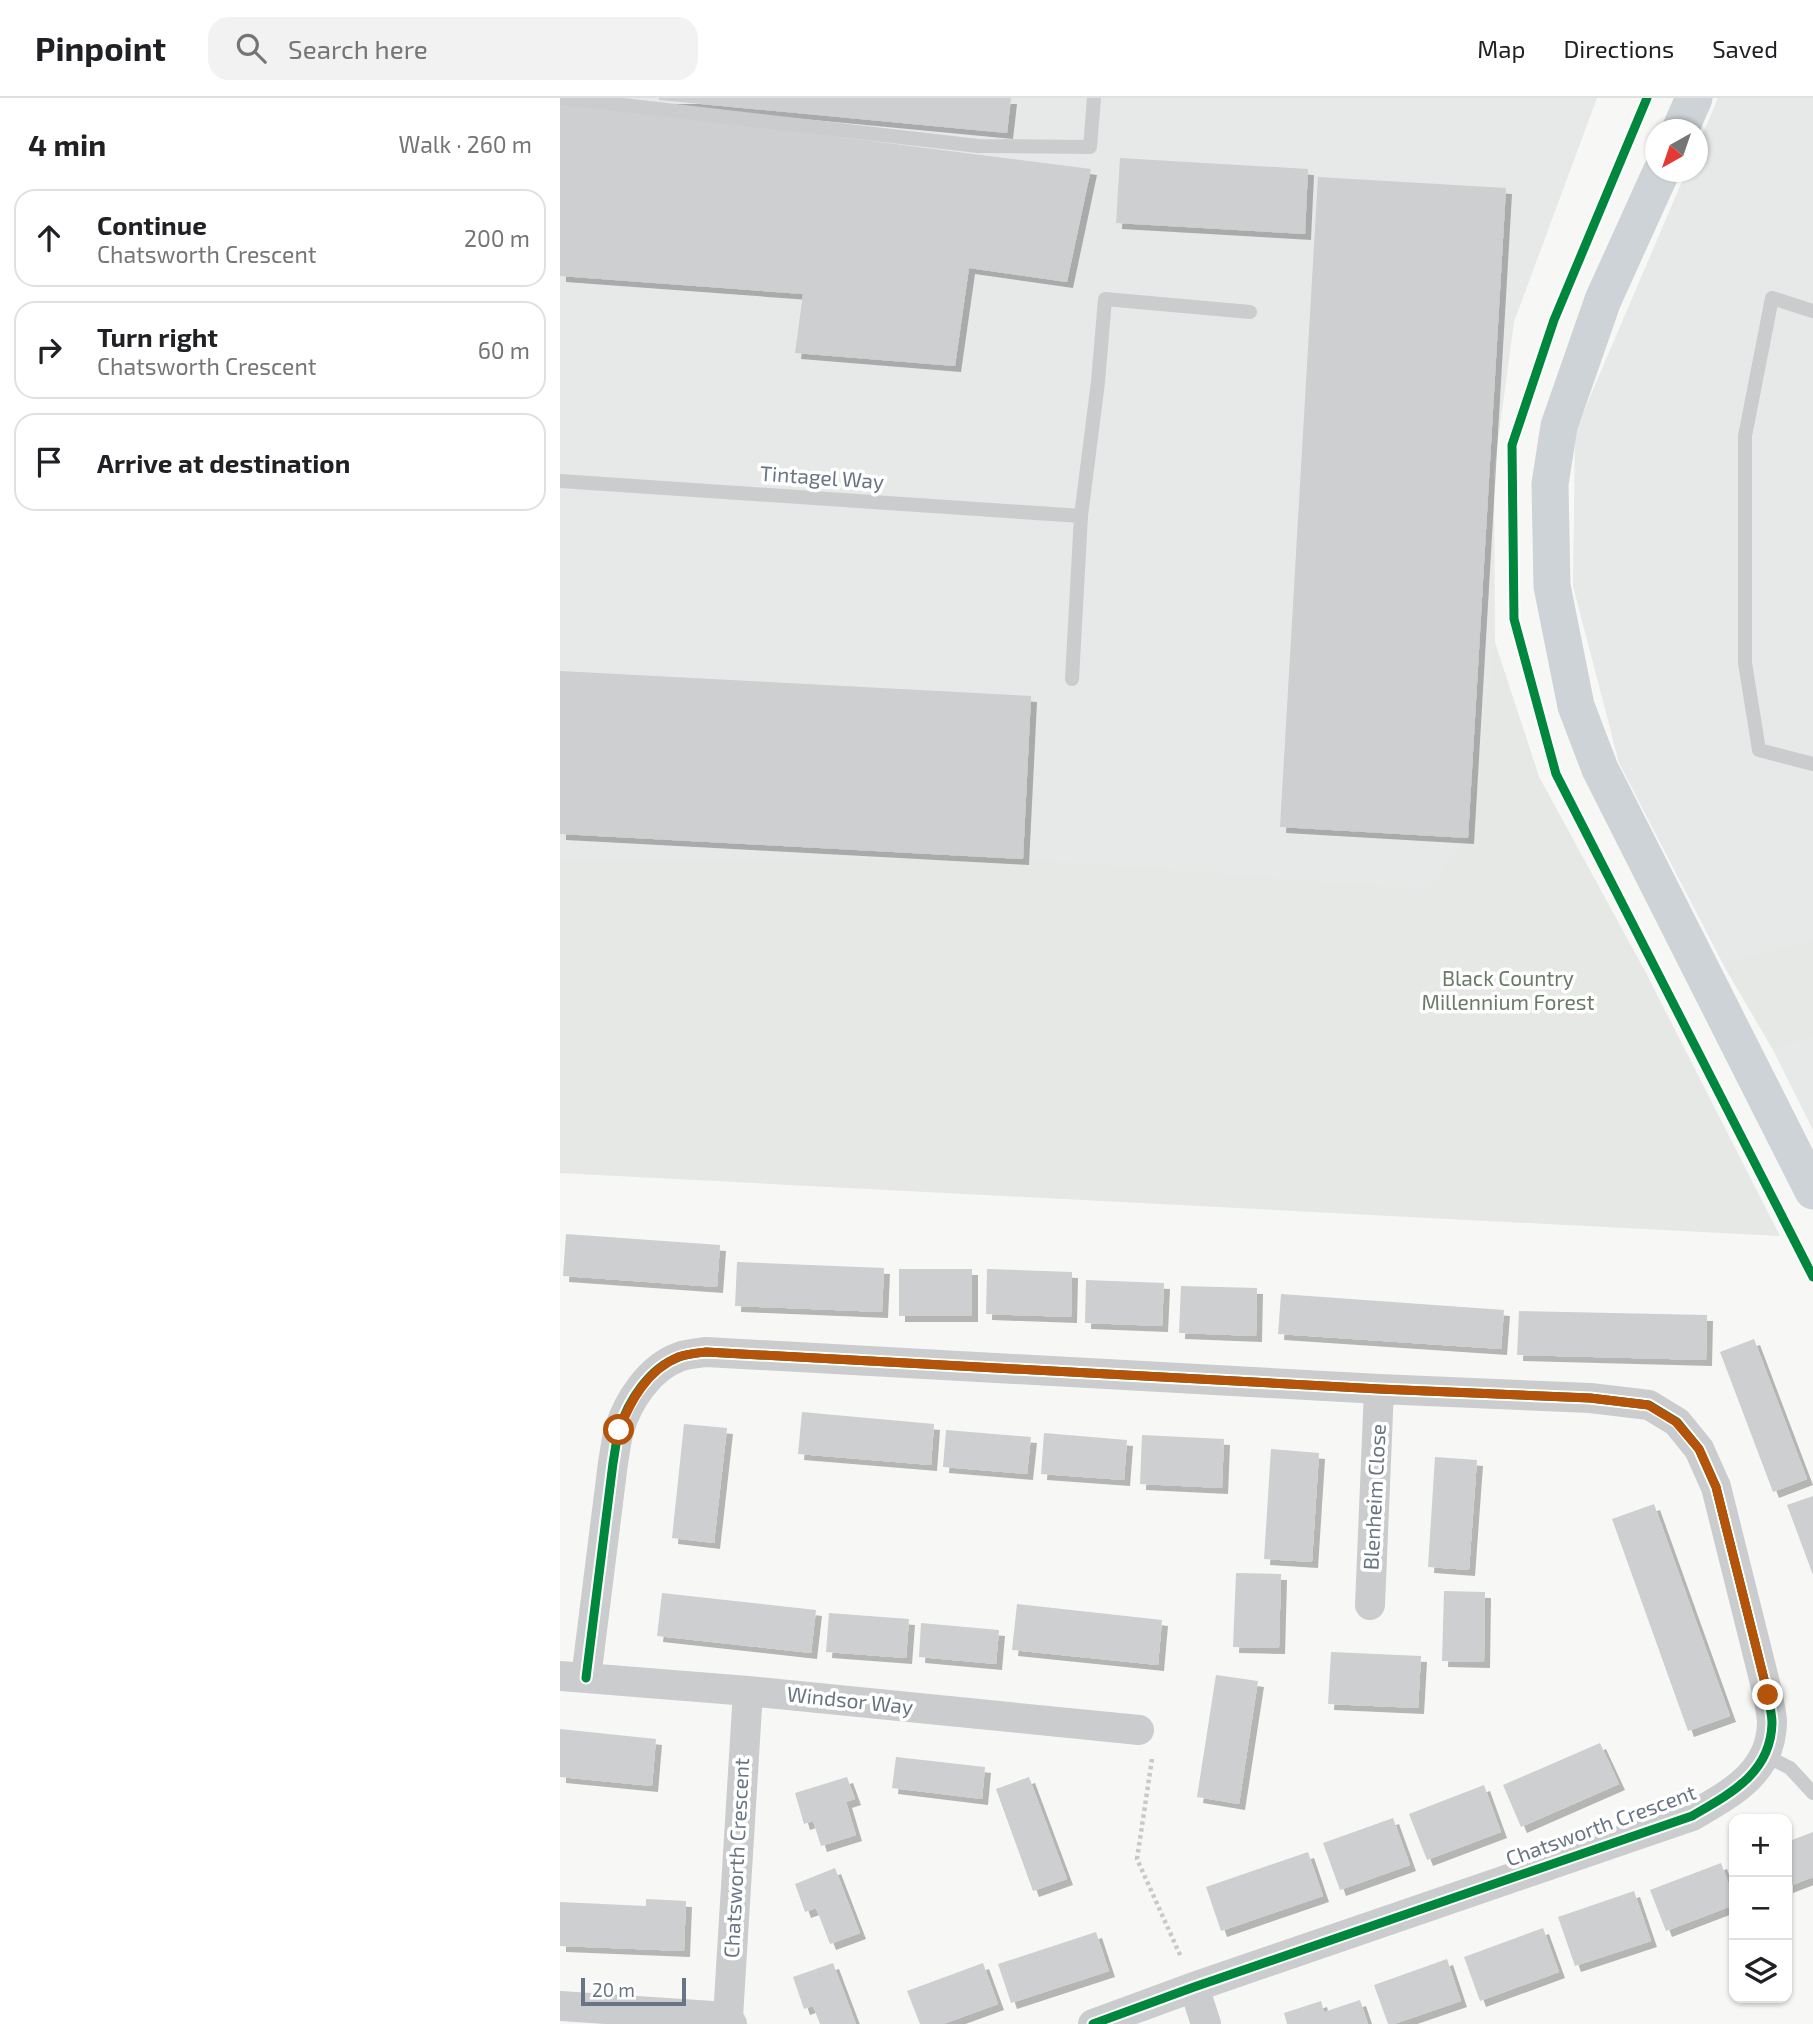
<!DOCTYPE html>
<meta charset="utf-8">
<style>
:root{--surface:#fff;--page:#f2f2f2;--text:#202124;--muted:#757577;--line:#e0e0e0}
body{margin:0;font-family:"Exo 2",sans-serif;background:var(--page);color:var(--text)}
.controls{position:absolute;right:21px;bottom:21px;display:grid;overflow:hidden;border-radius:14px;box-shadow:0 2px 5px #0004}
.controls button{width:63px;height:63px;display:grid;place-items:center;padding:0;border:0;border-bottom:2px solid var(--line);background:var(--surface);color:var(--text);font:35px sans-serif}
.compass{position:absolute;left:1085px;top:21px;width:63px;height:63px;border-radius:50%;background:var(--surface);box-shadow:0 2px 5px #0004;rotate:220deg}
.scale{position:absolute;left:21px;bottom:18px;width:105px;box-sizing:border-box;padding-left:7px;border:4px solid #697584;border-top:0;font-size:19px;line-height:24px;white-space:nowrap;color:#697584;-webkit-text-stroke:5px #fff;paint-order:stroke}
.stop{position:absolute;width:21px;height:21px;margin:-16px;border:5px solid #b45309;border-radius:50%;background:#fff}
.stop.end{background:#b45309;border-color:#fff;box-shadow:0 2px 7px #0008}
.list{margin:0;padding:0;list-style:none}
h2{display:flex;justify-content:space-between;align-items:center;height:91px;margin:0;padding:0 28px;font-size:30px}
h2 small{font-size:23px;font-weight:400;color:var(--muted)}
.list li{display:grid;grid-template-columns:46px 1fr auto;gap:21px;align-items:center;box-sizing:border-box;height:98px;margin:0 14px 14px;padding:0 14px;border:2px solid var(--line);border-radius:21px}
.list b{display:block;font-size:26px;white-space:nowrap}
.list p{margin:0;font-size:23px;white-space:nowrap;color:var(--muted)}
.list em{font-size:23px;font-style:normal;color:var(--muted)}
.icon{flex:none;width:38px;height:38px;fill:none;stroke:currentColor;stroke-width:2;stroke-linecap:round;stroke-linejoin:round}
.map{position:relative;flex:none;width:1253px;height:1926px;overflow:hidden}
header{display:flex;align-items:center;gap:42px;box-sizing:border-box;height:98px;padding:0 35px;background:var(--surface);border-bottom:2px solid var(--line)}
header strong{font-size:33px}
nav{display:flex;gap:38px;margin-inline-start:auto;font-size:24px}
.search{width:490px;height:63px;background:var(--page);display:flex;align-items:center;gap:18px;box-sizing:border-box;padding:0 24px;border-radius:21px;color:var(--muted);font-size:26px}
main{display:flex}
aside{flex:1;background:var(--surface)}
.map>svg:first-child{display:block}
</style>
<header>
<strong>Pinpoint</strong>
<div class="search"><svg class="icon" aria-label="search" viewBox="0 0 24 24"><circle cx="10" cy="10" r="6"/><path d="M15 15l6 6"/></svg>Search here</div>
<nav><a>Map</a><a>Directions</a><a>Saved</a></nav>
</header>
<main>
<aside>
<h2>4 min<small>Walk · 260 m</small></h2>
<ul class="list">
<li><svg class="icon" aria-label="ahead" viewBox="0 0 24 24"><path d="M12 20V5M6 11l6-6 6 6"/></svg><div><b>Continue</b><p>Chatsworth Crescent</p></div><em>200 m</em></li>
<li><svg class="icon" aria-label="right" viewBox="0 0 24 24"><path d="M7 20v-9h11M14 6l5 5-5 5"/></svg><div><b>Turn right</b><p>Chatsworth Crescent</p></div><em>60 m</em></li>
<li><svg class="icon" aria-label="arrive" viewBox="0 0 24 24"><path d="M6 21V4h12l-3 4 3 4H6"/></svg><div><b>Arrive at destination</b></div></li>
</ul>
</aside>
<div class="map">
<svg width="1253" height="1926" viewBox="0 0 1253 1926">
<defs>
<filter id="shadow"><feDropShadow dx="6" dy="6" stdDeviation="0" flood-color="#0004"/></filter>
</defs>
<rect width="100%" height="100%" fill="#f7f7f6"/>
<path fill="#e7e8e8" d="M0,0H1037L954,224L934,373L935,545L979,679L1087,877L0,828Z
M1158,0H1253V1032L1212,950L1163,866L1059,665L1013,488L1015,334L1126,74H1138V47Z"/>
<path fill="#e5e8e4" d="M935,545L979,679L1087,877L1220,1138L0,1075V762L463,761L867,792L908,740Z
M1253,843V939L1212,950L1163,866Z"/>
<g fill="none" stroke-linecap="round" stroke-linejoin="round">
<path stroke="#cdd3d6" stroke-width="37" d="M1120,32L1134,0
M1101,74L1043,202L999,328L990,386L992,488L1016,608L1040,671L1253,1093"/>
</g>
<path fill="#cecfd0" filter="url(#shadow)" d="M99,0H451L447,35L99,2Z
M0,3L531,71L507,184L409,170L395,268L235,255L243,196L0,178Z
M560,60L748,71L745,136L556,125Z
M758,79L946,90L908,740L720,729Z
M0,573L471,598L463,761L0,736Z
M6,1136L160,1147L157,1189L3,1178Z
M177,1164L324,1170L322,1214L175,1208Z
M339,1171H412V1218H339Z
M427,1171L512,1174L511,1219L426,1216Z
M526,1182L604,1185L602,1228L525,1225Z
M621,1188L697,1190L696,1238L619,1235Z
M721,1196L944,1212L941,1251L718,1236Z
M959,1213L1147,1217L1146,1262L957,1257Z
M1194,1241L1247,1381L1213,1394L1160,1254Z
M242,1314L374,1326L371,1367L238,1356Z
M124,1326L167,1330L154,1445L112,1440Z
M386,1332L471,1339L467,1376L383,1369Z
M484,1335L567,1342L564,1382L481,1376Z
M582,1337L664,1341L662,1390L580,1386Z
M711,1351L759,1355L752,1464L704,1461Z
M875,1359L917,1362L909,1472L868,1469Z
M1253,1398V1477L1227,1407Z
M1094,1406L1170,1618L1128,1633L1052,1421Z
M676,1475L721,1476L719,1550L673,1549Z
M884,1493L925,1494L924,1564L882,1563Z
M102,1495L256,1512L251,1555L97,1538Z
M457,1506L602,1522L598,1567L452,1552Z
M269,1515L349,1521L346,1560L266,1554Z
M361,1525L439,1532L436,1566L359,1559Z
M771,1554L861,1558L858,1610L768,1606Z
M656,1577L698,1583L679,1706L637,1699Z
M0,1631L96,1641L92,1688L0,1679Z
M1040,1645L1059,1686L961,1729L943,1687Z
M336,1659L425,1669L422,1701L332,1690Z
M287,1679L295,1701L286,1704L296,1737L261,1748L253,1723L244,1726L235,1695Z
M469,1679L507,1781L473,1793L436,1691Z
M924,1687L941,1734L867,1762L849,1716Z
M833,1720L850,1767L780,1792L763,1745Z
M1253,1734V1779L1227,1789V1744Z
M748,1754L763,1798L661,1833L646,1789Z
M1161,1765L1174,1800V1807L1106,1833L1090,1792Z
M275,1770L300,1835L270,1846L256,1810L245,1814L235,1786Z
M1074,1793L1091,1843L1015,1868L998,1819Z
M86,1801L126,1803L124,1853L0,1848V1804L86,1808Z
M983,1830L999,1874L920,1903L904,1859Z
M536,1834L549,1873L451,1905L438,1866Z
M887,1861L901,1903L834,1926H828L814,1887Z
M273,1865L296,1926H260L253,1908L244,1911L233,1879Z
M423,1865L438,1906L383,1926H360L347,1893Z
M800,1902L808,1926H727L724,1915L761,1903L764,1914Z"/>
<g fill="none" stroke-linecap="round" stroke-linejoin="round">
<path stroke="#c8c9ca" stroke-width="4.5" stroke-dasharray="3.5 3.5" stroke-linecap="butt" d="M592,1661L577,1761L621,1859"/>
<path stroke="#cbcccd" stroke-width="14" d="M3,0L418,48L530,49L534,0
M1253,213L1212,200L1185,338V565L1199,652L1253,666
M0,383L521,418
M512,581L521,418L538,284L545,201L690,214
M1206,1658L1230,1670L1253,1695"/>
<path stroke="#cbcccd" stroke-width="30" d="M810,1507L819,1291
M0,1578L188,1593L579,1632
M26,1580L53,1365C55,1354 56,1343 59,1332C68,1303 89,1270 119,1259C127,1256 138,1255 146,1254L819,1291L1030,1300L1089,1307L1117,1324L1139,1351L1156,1389L1208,1597C1209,1606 1212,1616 1212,1625C1211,1675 1170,1696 1132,1718L634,1889L533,1926
M634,1889L646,1926
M0,1908L168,1919
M172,1926L168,1919L188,1593"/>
<defs>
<path id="cycleway" d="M1087,0L994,222L952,347L954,521L996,676L1253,1179
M26,1580L53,1365C55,1354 56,1343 59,1332C68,1303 89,1270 119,1259C127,1256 138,1255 146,1254L819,1291L1030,1300L1089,1307L1117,1324L1139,1351L1156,1389L1208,1597C1209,1606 1212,1616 1212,1625C1211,1675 1170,1696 1132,1718L634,1889L533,1926"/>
</defs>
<use href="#cycleway" stroke="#fff" stroke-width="13"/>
<use href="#cycleway" stroke="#00873e" stroke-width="9"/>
</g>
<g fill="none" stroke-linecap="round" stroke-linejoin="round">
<path stroke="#b45309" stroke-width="9" d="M59,1332C71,1302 87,1273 118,1259C127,1256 137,1255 146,1254L820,1291L1030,1300L1088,1307L1116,1324L1139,1351L1156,1389L1208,1597"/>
</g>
<g text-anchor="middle" stroke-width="7" stroke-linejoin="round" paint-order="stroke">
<g font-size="21" fill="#697584" stroke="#fff">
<text transform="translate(262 380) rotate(4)" y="7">Tintagel Way</text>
<text transform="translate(815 1399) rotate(-87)" y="7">Blenheim Close</text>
<text transform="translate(290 1603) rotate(6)" y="7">Windsor Way</text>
<text transform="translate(1041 1728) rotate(-20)" y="7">Chatsworth Crescent</text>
<text transform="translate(177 1760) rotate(-87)" y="7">Chatsworth Crescent</text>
</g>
<g font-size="21" fill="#697b67" stroke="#fff">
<text x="948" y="888">Black Country<tspan x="948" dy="24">Millennium Forest</tspan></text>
</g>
</g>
</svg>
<div class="controls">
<button>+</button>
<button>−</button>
<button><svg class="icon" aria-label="layers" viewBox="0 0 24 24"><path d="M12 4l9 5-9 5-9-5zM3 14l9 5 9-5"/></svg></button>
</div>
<svg class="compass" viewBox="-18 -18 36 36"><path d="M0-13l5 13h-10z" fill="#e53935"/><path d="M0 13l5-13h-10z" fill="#757577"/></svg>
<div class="scale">20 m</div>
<div class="stop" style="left:59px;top:1332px"></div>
<div class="stop end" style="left:1208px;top:1597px"></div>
</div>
</main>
